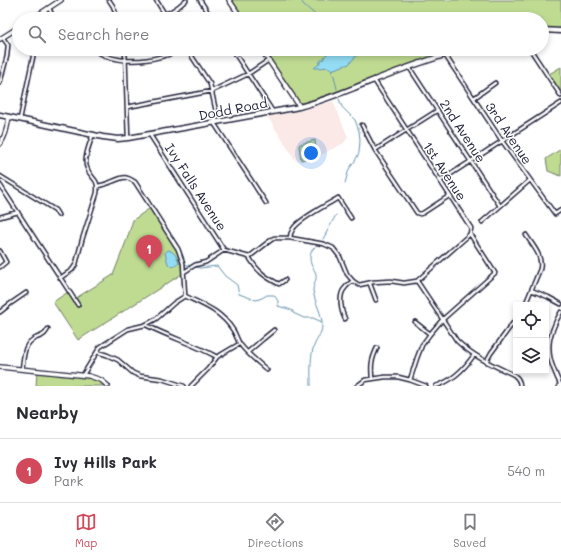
<!DOCTYPE html>
<style>
:root{--surface:#fff;--page:#f2f2f3;--text:#2b2b33;--muted:#7c7c81;--line:#e1e1e2;--accent:#d1495b}
body{margin:0;font-family:Mali,sans-serif;background:var(--page);color:var(--text)}
.controls{position:absolute;right:12px;bottom:12px;display:grid;overflow:hidden;border-radius:0px;box-shadow:0 2px 6px #0003}
.controls button{width:36px;height:36px;display:grid;place-items:center;padding:0;border:0;border-bottom:1px solid var(--line);background:var(--surface);color:var(--text);font:20px sans-serif}
.you{position:absolute;left:311px;top:153px;width:14px;height:14px;margin:-10px;border:3px solid #fff;border-radius:50%;background:#1a73e8;box-shadow:0 0 0 6px #1a73e833}
.badge{display:grid;place-items:center;width:26px;height:26px;border-radius:50%;background:var(--accent);color:#fff;font-size:13px;font-weight:700}
.pin{position:absolute;translate:-50% -33px;filter:drop-shadow(0 1px 2px #0008)}
.pin::after{content:'';position:absolute;top:21px;width:14px;height:12px;background:inherit;clip-path:polygon(0 0,100% 0,50% 100%)}
.list{margin:0;padding:0;list-style:none}
h2{display:flex;justify-content:space-between;align-items:center;height:52px;margin:0;padding:0 16px;font-size:17px}
h2 small{font-size:13px;font-weight:400;color:var(--muted)}
.list li{display:grid;grid-template-columns:26px 1fr auto;gap:12px;align-items:center;box-sizing:border-box;height:64px;padding:0 16px;border-top:1px solid var(--line)}
.list b{display:block;font-size:15px;white-space:nowrap}
.list p{margin:0;font-size:13px;white-space:nowrap;color:var(--muted)}
.list em{font-size:13px;font-style:normal;color:var(--muted)}
.icon{flex:none;width:22px;height:22px;fill:none;stroke:currentColor;stroke-width:2;stroke-linecap:round;stroke-linejoin:round}
.map{position:relative;flex:none;width:561px;height:386px;overflow:hidden}
.search{position:absolute;background:var(--surface);box-shadow:0 2px 6px #0003;left:12px;right:12px;top:12px;height:44px;display:flex;align-items:center;gap:10px;box-sizing:border-box;padding:0 14px;border-radius:22px;color:var(--muted);font-size:15px}
.sheet{height:116px;background:var(--surface)}
nav{display:flex;justify-content:space-around;align-items:center;box-sizing:border-box;height:56px;border-top:1px solid var(--line);background:var(--surface);font-size:11px;color:var(--muted)}
nav a{display:grid;justify-items:center;gap:2px}
nav .on{color:var(--accent)}
.map>svg:first-child{display:block}
</style>
<div class="map">
<svg width="561" height="386" viewBox="0 0 561 386">
<rect width="100%" height="100%" fill="#fff"/>
<filter id="ink" filterUnits="userSpaceOnUse"><feTurbulence type="fractalNoise" baseFrequency=".025" numOctaves="2"/><feDisplacementMap in="SourceGraphic" scale="8" xChannelSelector="R" yChannelSelector="G"/><feConvolveMatrix kernelMatrix="1 2 1 2 8 2 1 2 1" color-interpolation-filters="sRGB"/></filter>
<g filter="url(#ink)">
<path fill="#fae9e6" d="M333,101L348,137L344,143L317,157L296,161L267,116L304,110Z"/>
<path fill="#bfdb92" stroke="#707e66" d="M232,0H561V29L542,28V19H245Z
M264,49H456L383,74L343,90L300,104Z
M561,67V93L549,74Z
M315,140C317,153 314,158 301,160L299,146L300,144Z
M561,149V176L548,171L546,159Z
M150,208L179,252L182,261V274L78,340L53,302L68,292L76,298L113,275L127,239L133,220Z
M37,371L97,378L106,386H36Z"/>
<path fill="#93ddf4" stroke="#6692aa" d="M354,49L367,51L369,49H383L381,50V53L379,55L371,53L359,54L355,57L349,64L334,69L333,70C327,65 321,69 314,68L319,64L321,60L324,59V57L331,50Z
M168,250C174,251 178,258 179,263C175,267 172,268 168,264L165,253Z"/>
<g fill="none" stroke-linecap="round" stroke-linejoin="round">
<path stroke="#6692aa" stroke-width="1" d="M301,0L303,4L320,19
M333,69L332,73L334,76L337,89
M339,99L342,107L355,120L359,131L360,140L359,153L355,161L349,169L345,183
M323,239L336,215
M179,263L192,266
M195,267L200,268L217,266L225,276L237,285L239,294L256,300L262,298L267,295H274L278,301V306C283,308 288,308 293,311V313L304,318H313L322,322
M311,386C311,374 310,360 313,349C315,341 322,334 322,326C323,314 314,302 313,290C313,285 317,280 316,275C316,271 312,268 311,264C309,258 310,251 315,247"/>
<defs>
<path id="minor" d="M109,0L113,6L118,19
M156,0L168,19
M200,0L212,19
M49,8L54,19
M117,16L124,19
M154,19C166,15 177,9 186,0
M92,49C96,51 101,54 106,56C134,66 160,58 187,49
M125,49L128,138
M187,49L210,84L217,116L214,123L266,203
M232,49L273,112
M530,49L561,96
M445,55L502,141L555,214L561,210
M409,67L500,206
M374,80L471,228L470,234L495,273L442,320L430,334L422,345L417,358L410,380
M0,83L7,56L8,45L3,38
M474,98L495,83
M127,107L212,91L248,74L269,60
M20,119L33,57V49
M362,125L375,150L417,213L420,214L423,213L449,196
M150,135L224,250
M375,150L438,110
M0,176L55,210L58,215
M440,181L561,103
M0,185L78,305
M98,186C102,185 107,184 111,182C123,178 123,174 135,182L178,249L183,263L185,296
M0,217L18,212
M482,222L530,180
M290,238C290,235 291,232 293,229C299,219 327,205 338,198L351,218
M0,251L6,262L0,267
M249,257L267,243L274,238H290L324,244L333,248L340,257L347,274L353,281L359,285L373,282L391,281L404,283L417,281L470,234
M249,257C257,271 265,277 279,284L285,280
M184,272L195,265L206,262L224,250L249,257
M60,278L72,270L76,264L82,240L97,193C99,177 91,180 87,168C83,159 90,143 93,134
M417,281L457,341C474,357 493,365 514,375C518,378 520,381 520,386
M370,284L376,300
M531,290L548,297L561,304
M185,296C204,305 221,311 233,330C236,334 237,340 240,344C247,354 258,362 267,370
M525,305L540,269C543,256 533,246 526,235
M0,312L10,304L26,293
M345,319C341,311 338,295 345,288C347,285 350,283 353,281
M415,322L430,334
M146,325C169,337 194,344 217,357
M97,352L107,355L118,360L133,373L140,376L162,379L184,386
M248,352L263,339L274,330
M486,362L491,353L516,319
M22,369C24,357 23,343 36,338C43,335 44,336 48,329
M83,375L100,347L128,329L145,325L156,319L174,303L185,296
M372,379C371,365 371,361 377,348
M191,386L208,369L217,357L239,344
M357,386L365,380L385,377H398L410,380L426,386
M436,386C452,381 465,368 474,355
M561,386C552,367 544,350 553,329C555,323 558,317 561,312"/>
<path id="tertiary" d="M229,0L242,19
M32,19L61,0
M0,39L19,27
M261,49L300,107
M0,144C6,136 7,127 9,117
M0,367L89,376L101,380L108,386
M559,386L561,385"/>
<path id="secondary" d="M542,30L561,31
M0,115L103,137L118,139L128,138L294,108C318,103 341,93 364,84C397,71 430,59 464,49"/>
</defs>
<use href="#minor" stroke="#22223b" stroke-width="5.5"/>
<use href="#tertiary" stroke="#22223b" stroke-width="6"/>
<use href="#secondary" stroke="#22223b" stroke-width="7"/>
<use href="#minor" stroke="#fff" stroke-width="2.5"/>
<use href="#tertiary" stroke="#fff" stroke-width="3.5"/>
<use href="#secondary" stroke="#fff" stroke-width="4"/>
</g>
</g>
<g text-anchor="middle" stroke-width="3" stroke-linejoin="round" paint-order="stroke">
<g font-size="13" fill="#22223b" stroke="#fff">
<text transform="translate(233 109) rotate(-11)" y="5">Dodd Road</text>
<text transform="translate(463 131) rotate(57)" y="5">2nd Avenue</text>
<text transform="translate(509 133) rotate(56)" y="5">3rd Avenue</text>
<text transform="translate(445 171) rotate(57)" y="5">1st Avenue</text>
<text transform="translate(196 187) rotate(57)" y="5">Ivy Falls Avenue</text>
</g>
</g>
</svg>
<div class="controls">
<button><svg class="icon" aria-label="locate" viewBox="0 0 24 24"><circle cx="12" cy="12" r="6"/><path d="M12 2v4M12 18v4M2 12h4M18 12h4"/></svg></button>
<button><svg class="icon" aria-label="layers" viewBox="0 0 24 24"><path d="M12 4l9 5-9 5-9-5zM3 14l9 5 9-5"/></svg></button>
</div>
<div class="you"></div>
<div class="pin badge" style="left:149px;top:268px">1</div>
<div class="search"><svg class="icon" aria-label="search" viewBox="0 0 24 24"><circle cx="10" cy="10" r="6"/><path d="M15 15l6 6"/></svg>Search here</div>
</div>
<section class="sheet">
<h2>Nearby<small></small></h2>
<ul class="list">
<li><span class="badge">1</span><div><b>Ivy Hills Park</b><p>Park</p></div><em>540 m</em></li>
</ul>
</section>
<nav>
<a class="on"><svg class="icon" aria-label="map" viewBox="0 0 24 24"><path d="M3 6l6-2 6 2 6-2v14l-6 2-6-2-6 2zM9 4v14M15 6v14"/></svg>Map</a>
<a><svg class="icon" aria-label="directions" viewBox="0 0 24 24"><path d="M12 3l9 9-9 9-9-9zM9 14v-3h6M13 9l2 2-2 2"/></svg>Directions</a>
<a><svg class="icon" aria-label="saved" viewBox="0 0 24 24"><path d="M7 4h10v16l-5-4-5 4z"/></svg>Saved</a>
</nav>
